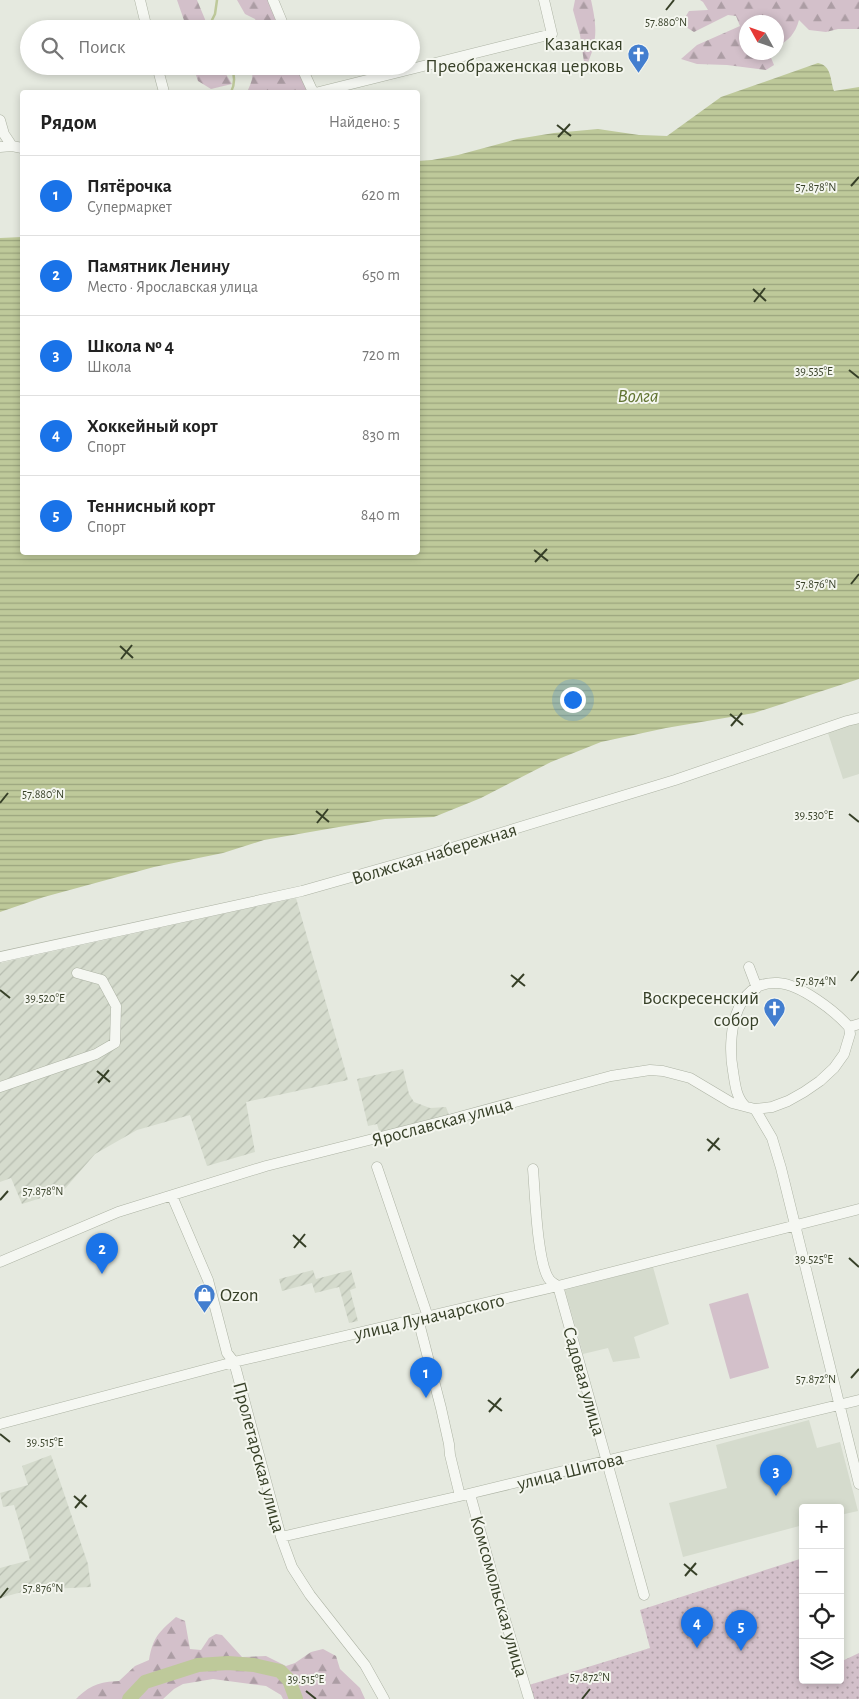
<!DOCTYPE html>
<html lang="ru">
<meta charset="utf-8">
<style>
:root{--surface:#fff;--page:#f6f6f6;--text:#222;--muted:#767676;--line:#e0e0e0;--accent:#1a73e8}
body{margin:0;font-family:"Alegreya Sans",sans-serif;background:var(--page);color:var(--text)}
.controls{position:absolute;right:15px;bottom:15px;display:grid;overflow:hidden;border-radius:5px;box-shadow:0 2px 8px #0003}
.controls button{width:45px;height:45px;display:grid;place-items:center;padding:0;border:0;border-bottom:1px solid var(--line);background:var(--surface);color:var(--text);font:25px sans-serif}
.compass{position:absolute;left:739px;top:15px;width:45px;height:45px;border-radius:50%;background:var(--surface);box-shadow:0 2px 8px #0003;rotate:310deg}
.you{position:absolute;left:572px;top:699px;width:18px;height:18px;margin:-12px;border:4px solid #fff;border-radius:50%;background:#1a73e8;box-shadow:0 0 0 8px #1a73e833}
.badge{display:grid;place-items:center;width:32px;height:32px;border-radius:50%;background:var(--accent);color:#fff;font-size:16px;font-weight:700}
.pin{position:absolute;translate:-50% -41px;filter:drop-shadow(0 1px 2px #0008)}
.pin::after{content:'';position:absolute;top:26px;width:18px;height:15px;background:inherit;clip-path:polygon(0 0,100% 0,50% 100%)}
.list{margin:0;padding:0;list-style:none}
h2{display:flex;justify-content:space-between;align-items:center;height:65px;margin:0;padding:0 20px;font-size:21px}
h2 small{font-size:16px;font-weight:400;color:var(--muted)}
.list li{display:grid;grid-template-columns:32px 1fr auto;gap:15px;align-items:center;box-sizing:border-box;height:80px;padding:0 20px;border-top:1px solid var(--line)}
.list b{display:block;font-size:19px;white-space:nowrap}
.list p{margin:0;font-size:16px;white-space:nowrap;color:var(--muted)}
.list em{font-size:16px;font-style:normal;color:var(--muted)}
.icon{flex:none;width:28px;height:28px;fill:none;stroke:currentColor;stroke-width:2;stroke-linecap:round;stroke-linejoin:round}
.map{position:relative;flex:none;width:859px;height:1699px;overflow:hidden}
.search{position:absolute;background:var(--surface);box-shadow:0 2px 8px #0003;left:20px;top:20px;width:400px;height:55px;display:flex;align-items:center;gap:12px;box-sizing:border-box;padding:0 18px;border-radius:28px;color:var(--muted);font-size:19px}
.panel{position:absolute;background:var(--surface);box-shadow:0 2px 8px #0003;left:20px;top:90px;width:400px;height:465px;border-radius:5px}
.map>svg:first-child{display:block}
</style>
<div class="map">
<svg width="859" height="1699" viewBox="0 0 859 1699">
<defs>
<pattern id="industrial-furrows" width="10" height="10" patternUnits="userSpaceOnUse" patternTransform="scale(1.25)"><rect width="10" height="10" fill="#d5dbcd"/><path d="M-1 1l2-2M0 10L10 0M9 11l2-2" fill="none" stroke="#b7bdb0"/></pattern>
<pattern id="forest-firs" width="22" height="20" patternUnits="userSpaceOnUse" patternTransform="scale(1.25)"><rect width="22" height="20" fill="#d3c0ca"/><path d="M5 1l3.5 6h-7zM16 11l3.5 6h-7z" fill="#ac9da4"/></pattern>
<pattern id="park-dots" width="8" height="8" patternUnits="userSpaceOnUse" patternTransform="scale(1.25)"><rect width="8" height="8" fill="#d3c0ca"/><path d="M2 2h.1M6 6h.1" fill="none" stroke="#ac9da4" stroke-width="1.8" stroke-linecap="round"/></pattern>
<pattern id="water-rules" width="6" height="5" patternUnits="userSpaceOnUse" patternTransform="scale(1.25)"><rect width="6" height="5" fill="#bec99a"/><path d="M0 2.5h6" fill="none" stroke="#9ba57e"/></pattern>
</defs>
<rect width="100%" height="100%" fill="#e5e9df"/>
<path fill="#d5dbcd" d="M859,722V774L843,779L828,733Z
M653,1267L669,1324L634,1337L640,1358L613,1362L608,1348L583,1354L565,1290Z
M809,1420L817,1448L840,1442L858,1511L840,1515V1508H803V1525L683,1557L669,1503L727,1488L716,1445Z"/>
<path fill="url(#industrial-furrows)" d="M296,898L348,1080L246,1102L255,1152L207,1166L190,1115L137,1130L95,1154L63,1191L22,1204L11,1178L0,1182V963Z
M403,1069L409,1094L414,1102L430,1108L446,1107L449,1115L380,1134L377,1124L368,1126L357,1079Z
M313,1270L316,1279L351,1270L356,1288L350,1290L358,1321L349,1323L339,1287L315,1293L312,1283L282,1291L279,1279Z
M51,1455L88,1564L91,1587L29,1590L0,1598V1568L30,1560L14,1505L3,1507L0,1493L28,1485L22,1466Z"/>
<path fill="#d3c0ca" d="M748,1293L769,1368L730,1379L709,1304Z"/>
<path fill="url(#forest-firs)" d="M177,0H197L209,29H187Z
M237,0H271L283,29H256L258,26L255,19L245,14Z
M575,0H591C597,27 598,41 586,67L584,62L580,35L573,10Z
M700,0H859V29H838L826,32L809,30L799,20C795,34 789,40 777,47L776,22H746V52L769,53L774,65L766,70L727,65L697,64L681,59L697,45L740,26L736,16L728,15L694,32L681,24L689,11L708,10L703,2Z
M193,66H221L232,84L211,89L198,81Z
M250,66H299L311,92H247C251,83 255,76 250,66Z
M176,1617L185,1621L190,1649L201,1650L209,1638L216,1634L222,1635L242,1657L266,1656L286,1666L295,1663L311,1652L323,1649L336,1656L340,1669L360,1688L365,1699H283L281,1695L266,1686L213,1679L183,1684L174,1689L163,1699H76C90,1685 99,1682 119,1681L135,1666L149,1660C153,1637 159,1632 176,1617Z"/>
<path fill="url(#park-dots)" d="M803,1558V1680H840V1662L859,1653V1699H533L529,1685L650,1648L640,1610Z"/>
<path fill="url(#water-rules)" d="M818,63C832,66 830,80 834,91L859,87V679L754,713L666,728L601,742L551,762L481,798L434,817L385,819L264,840L223,853L154,867L44,897L0,912V238L22,237V552H418V161L432,160L458,155L517,139L554,133L598,129L639,135L667,136L721,97Z"/>
<g fill="none" stroke-linecap="round" stroke-linejoin="round">
<path stroke="#bec99a" stroke-width="2.5" d="M209,29V26L215,14L217,0
M231,92C235,84 235,75 231,66"/>
<path stroke="#bec99a" stroke-width="14" d="M129,1699L145,1682L198,1665L228,1663L254,1665L280,1671L289,1680L296,1699"/>
<defs>
<path id="minor" d="M140,0L147,29
M273,0L285,29
M157,66L164,92
M301,66L313,92H315
M319,92L552,34L544,0
M0,120L4,134L12,146
M0,147L12,146L22,148
M0,957L302,891L422,857L675,780L847,721L859,718
M749,967L757,988
M0,1087L96,1054L115,1043L116,1006L102,980L77,973
M745,1106C736,1097 735,1084 733,1071C727,1039 733,980 778,983C800,984 835,1011 849,1027
M755,1109L772,1138L781,1168L859,1484
M377,1167L428,1317
M533,1169C535,1192 537,1262 549,1279C551,1282 555,1284 558,1286L644,1595
M172,1196L208,1280L227,1353L234,1362L281,1537L292,1567L310,1595L365,1665L384,1699
M0,1262L118,1212L266,1166L452,1119L611,1076L650,1070L663,1071L690,1078L732,1103L755,1109L772,1107L788,1101L804,1092L820,1081L834,1068L844,1054L850,1034L849,1027L859,1024
M418,1319L441,1408L449,1444L450,1455L460,1496
M0,1424L234,1362L558,1286L859,1209
M470,1494L501,1606L529,1699
M281,1537L460,1496L859,1400"/>
</defs>
<use href="#minor" stroke="#adb3a4" stroke-width="11"/>
<use href="#minor" stroke="#f5f7f2" stroke-width="10"/>
</g>
<path fill="none" stroke="#374028" stroke-width="2" d="M666,10L674,0M557,125L571,136M558,137L570,124M851,186L859,177M753,289L766,301M754,302L765,288M849,370L859,378M534,550L548,561M535,562L547,549M851,584L859,574M120,646L133,658M121,659L132,645M730,714L743,725M731,726L742,713M0,803L8,793M316,811L329,822M849,814L859,822M317,823L328,809M511,975L525,986M851,981L859,971M512,987L524,974M0,990L10,998M97,1071L110,1082M98,1083L109,1070M707,1139L720,1150M708,1151L719,1138M0,1200L8,1191M293,1235L306,1247M294,1248L305,1234M849,1258L859,1267M851,1378L859,1369M488,1400L502,1411M489,1412L501,1398M0,1434L10,1442M74,1496L87,1507M75,1508L86,1495M684,1564L697,1575M685,1576L696,1563M0,1598L8,1588M306,1691L316,1699M582,1699L590,1689"/>
<defs>
<symbol id="church-pin" viewBox="-11 -11 22 30"><path d="M0 17L-7.5 6A9.5 9.5 0 1 1 7.5 6Z" fill="#437ecf" stroke="#f4f6ef"/><path d="M-1.2-6h2.4v3.5h3.3v2.4h-3.3V6h-2.4V-.1h-3.3v-2.4h3.3Z" fill="#fff"/></symbol>
<symbol id="shop-pin" viewBox="-11 -11 22 30"><path d="M0 17L-7.5 6A9.5 9.5 0 1 1 7.5 6Z" fill="#437ecf" stroke="#f4f6ef"/><path d="M-5-2.5h2.3a2.7 3.5 0 0 1 5.4 0H5L5.5 6h-11ZM-1.5-2.5h3a1.5 2.3 0 0 0-3 0Z" fill="#fff"/></symbol>
</defs>
<g fill-rule="evenodd">
<use href="#church-pin" x="626" y="42" width="25" height="34"/>
<use href="#church-pin" x="762" y="996" width="25" height="34"/>
<use href="#shop-pin" x="192" y="1282" width="25" height="34"/>
</g>
<g text-anchor="middle" stroke-width="4" stroke-linejoin="round" paint-order="stroke">
<g font-size="19" fill="#374028" stroke="#f4f6ef" text-anchor="end">
<text x="623" y="50">Казанская<tspan x="623" dy="22">Преображенская церковь</tspan></text>
<text x="759" y="1004">Воскресенский<tspan x="759" dy="22">собор</tspan></text>
<text x="220" y="1301" text-anchor="start">Ozon</text>
</g>
<g font-size="19" fill="#374028" stroke="#f4f6ef">
<text transform="translate(434 853) rotate(-17)" y="7">Волжская набережная</text>
<text transform="translate(442 1121) rotate(-15)" y="7">Ярославская улица</text>
<text transform="translate(429 1316) rotate(-13)" y="7">улица Луначарского</text>
<text transform="translate(585 1381) rotate(74)" y="7">Садовая улица</text>
<text transform="translate(260 1457) rotate(75)" y="7">Пролетарская улица</text>
<text transform="translate(570 1470) rotate(-14)" y="7">улица Шитова</text>
<text transform="translate(500 1596) rotate(74)" y="7">Комсомольская улица</text>
</g>
<g font-size="20" font-style="italic" fill="#617432" stroke="#f4f6ef">
<text x="638" y="402">Волга</text>
</g>
</g>
<g font-size="12" text-anchor="middle" fill="#374028" stroke="#f4f6ef" stroke-width="4" stroke-linejoin="round" paint-order="stroke">
<text x="666" y="26">57.880°N</text>
<text x="816" y="191">57.878°N</text>
<text x="814" y="375">39.535°E</text>
<text x="816" y="588">57.876°N</text>
<text x="43" y="798">57.880°N</text>
<text x="814" y="819">39.530°E</text>
<text x="816" y="985">57.874°N</text>
<text x="45" y="1002">39.520°E</text>
<text x="43" y="1195">57.878°N</text>
<text x="814" y="1263">39.525°E</text>
<text x="816" y="1383">57.872°N</text>
<text x="45" y="1446">39.515°E</text>
<text x="43" y="1592">57.876°N</text>
<text x="590" y="1681">57.872°N</text>
<text x="306" y="1683">39.515°E</text>
</g>
</svg>
<div class="controls">
<button>+</button>
<button>−</button>
<button><svg class="icon" aria-label="locate" viewBox="0 0 24 24"><circle cx="12" cy="12" r="6"/><path d="M12 2v4M12 18v4M2 12h4M18 12h4"/></svg></button>
<button><svg class="icon" aria-label="layers" viewBox="0 0 24 24"><path d="M12 4l9 5-9 5-9-5zM3 14l9 5 9-5"/></svg></button>
</div>
<svg class="compass" viewBox="-18 -18 36 36"><path d="M0-13l5 13h-10z" fill="#e53935"/><path d="M0 13l5-13h-10z" fill="#767676"/></svg>
<div class="you"></div>
<div class="pin badge" style="left:426px;top:1398px">1</div>
<div class="pin badge" style="left:102px;top:1274px">2</div>
<div class="pin badge" style="left:776px;top:1496px">3</div>
<div class="pin badge" style="left:697px;top:1648px">4</div>
<div class="pin badge" style="left:741px;top:1651px">5</div>
<div class="search"><svg class="icon" aria-label="search" viewBox="0 0 24 24"><circle cx="10" cy="10" r="6"/><path d="M15 15l6 6"/></svg>Поиск</div>
<section class="panel">
<h2>Рядом<small>Найдено: 5</small></h2>
<ul class="list">
<li><span class="badge">1</span><div><b>Пятёрочка</b><p>Супермаркет</p></div><em>620 m</em></li>
<li><span class="badge">2</span><div><b>Памятник Ленину</b><p>Место · Ярославская улица</p></div><em>650 m</em></li>
<li><span class="badge">3</span><div><b>Школа № 4</b><p>Школа</p></div><em>720 m</em></li>
<li><span class="badge">4</span><div><b>Хоккейный корт</b><p>Спорт</p></div><em>830 m</em></li>
<li><span class="badge">5</span><div><b>Теннисный корт</b><p>Спорт</p></div><em>840 m</em></li>
</ul>
</section>
</div>
